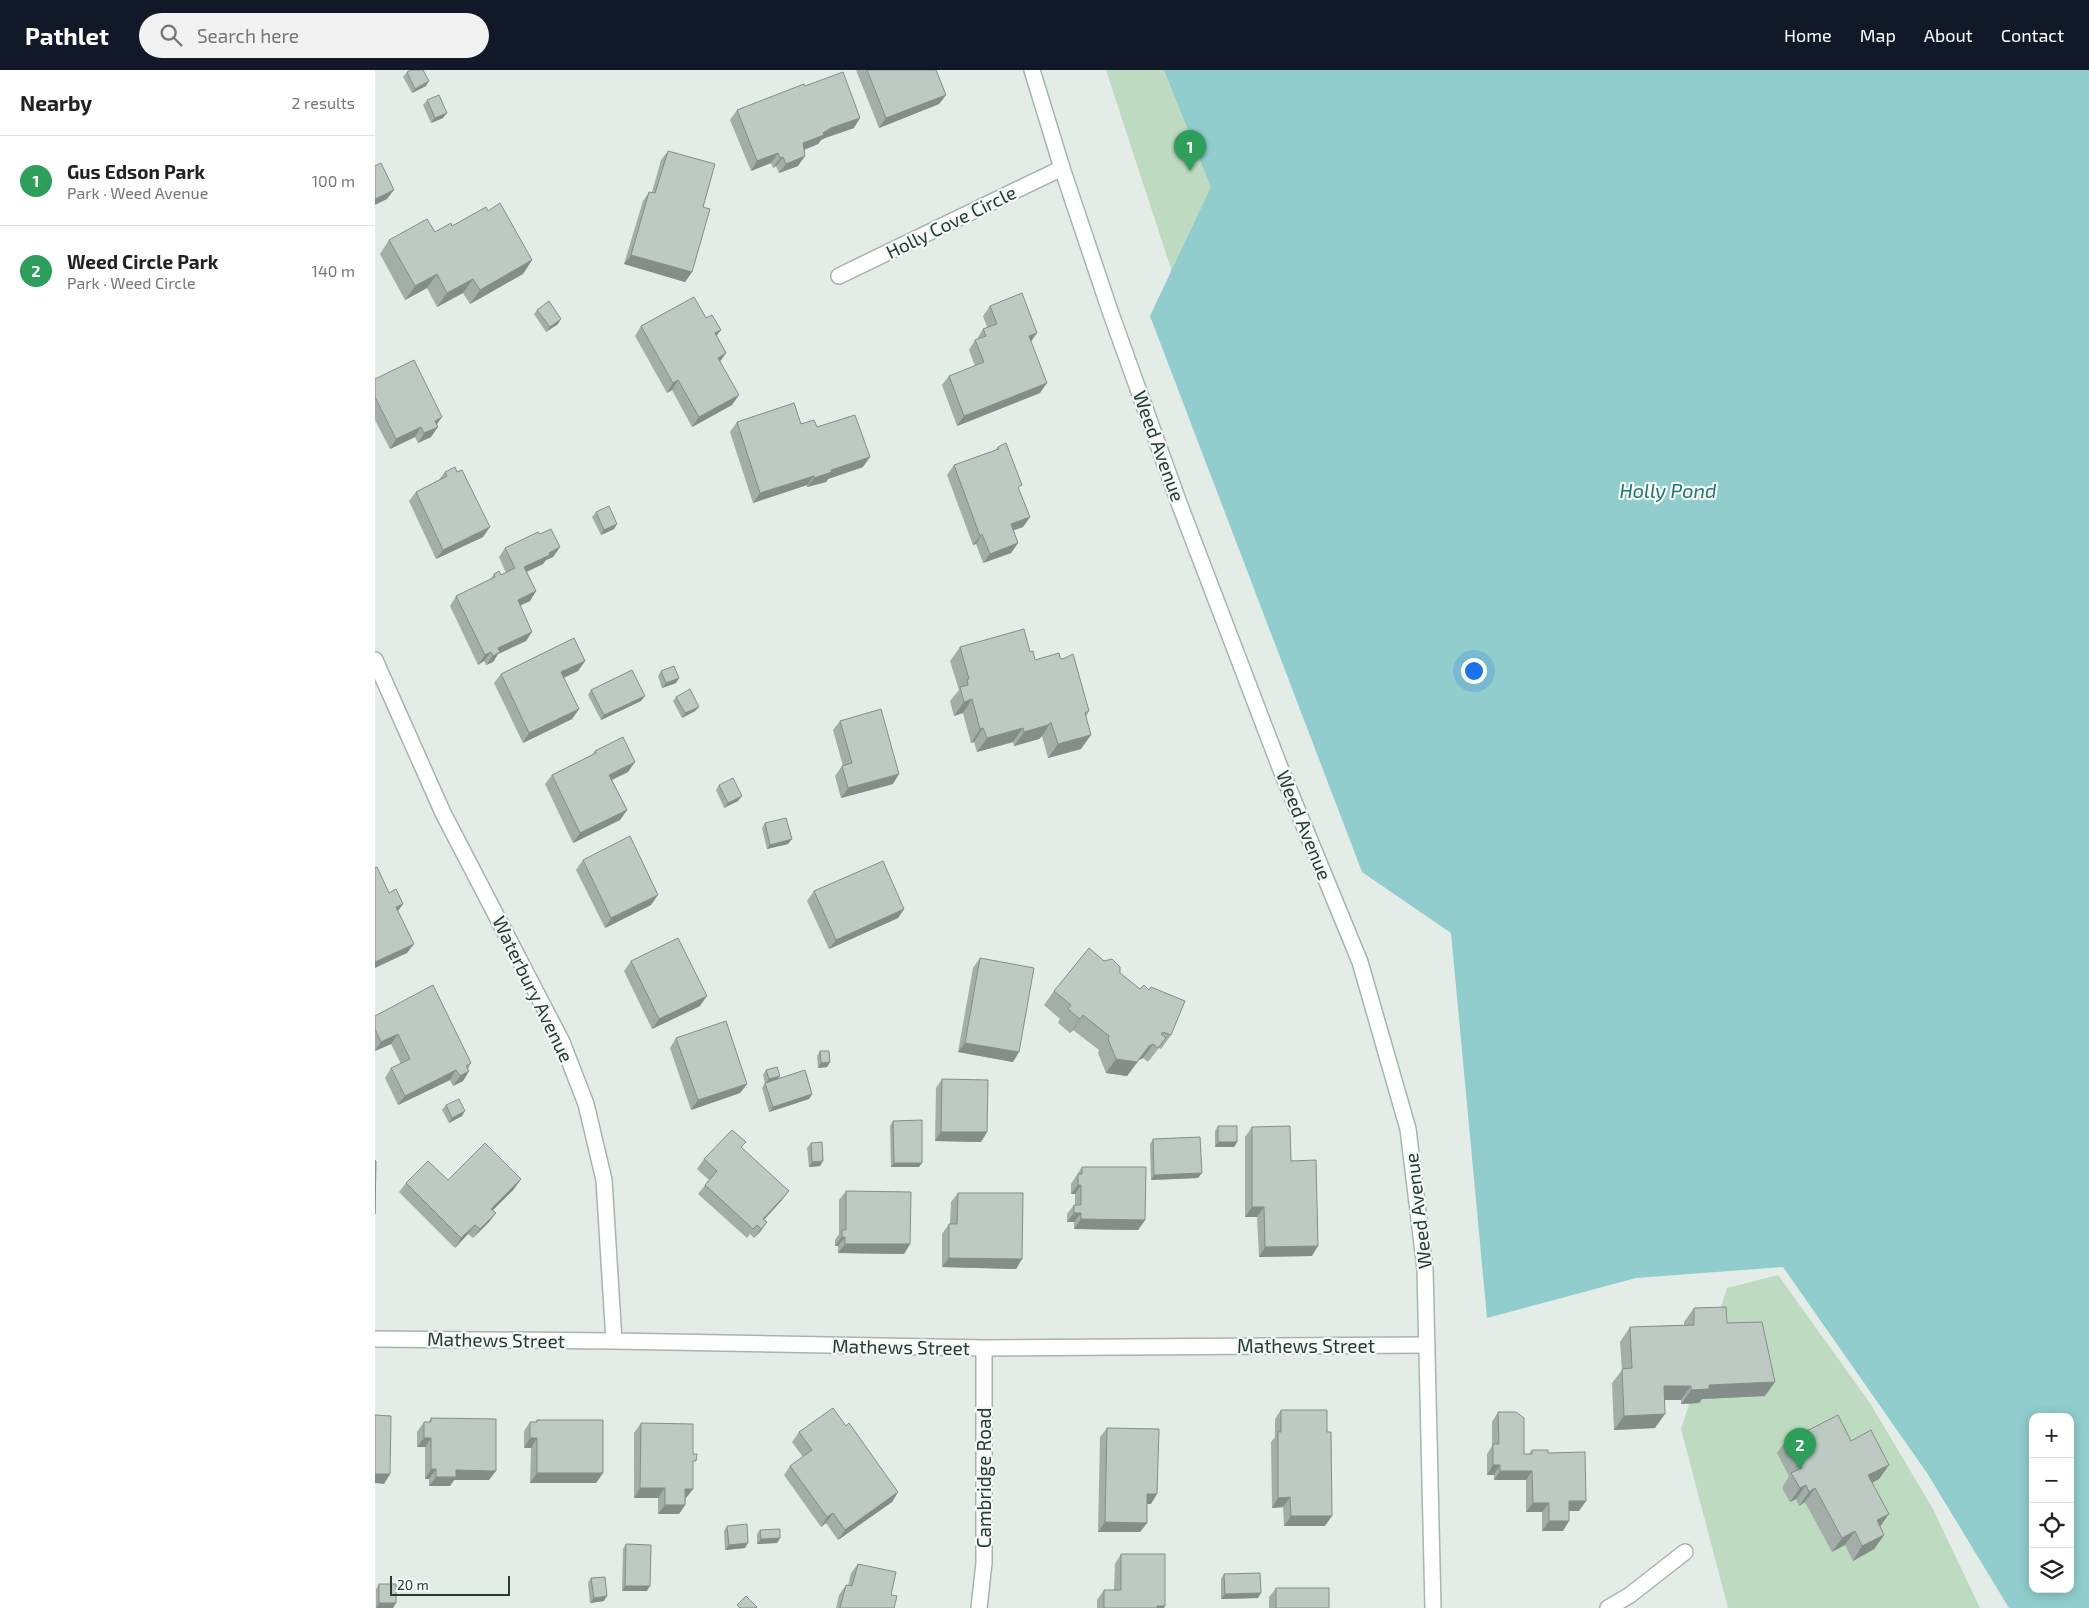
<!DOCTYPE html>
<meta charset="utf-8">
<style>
:root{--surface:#fff;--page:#f2f2f2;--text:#222;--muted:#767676;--line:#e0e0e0;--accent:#111827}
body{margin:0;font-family:"Exo 2",sans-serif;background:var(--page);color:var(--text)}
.controls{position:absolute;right:15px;bottom:15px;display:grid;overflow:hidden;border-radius:10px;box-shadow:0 2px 12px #0003}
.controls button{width:45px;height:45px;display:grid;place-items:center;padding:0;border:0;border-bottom:1px solid var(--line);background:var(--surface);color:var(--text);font:25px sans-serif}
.scale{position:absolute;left:15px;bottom:12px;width:120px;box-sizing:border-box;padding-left:5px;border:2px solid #253c32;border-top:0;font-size:14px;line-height:18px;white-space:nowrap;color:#253c32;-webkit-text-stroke:4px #f4f9f6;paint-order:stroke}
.you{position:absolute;left:1098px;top:600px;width:18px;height:18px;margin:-12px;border:4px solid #fff;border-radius:50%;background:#1a73e8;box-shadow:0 0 0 8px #1a73e833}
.badge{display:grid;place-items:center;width:32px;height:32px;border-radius:50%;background:var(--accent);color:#fff;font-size:16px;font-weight:700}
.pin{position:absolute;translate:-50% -41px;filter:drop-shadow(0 1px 2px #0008)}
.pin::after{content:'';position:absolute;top:26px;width:18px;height:15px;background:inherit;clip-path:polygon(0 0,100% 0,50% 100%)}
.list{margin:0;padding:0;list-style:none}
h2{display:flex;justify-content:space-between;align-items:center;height:65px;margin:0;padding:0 20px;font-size:21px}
h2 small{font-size:16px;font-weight:400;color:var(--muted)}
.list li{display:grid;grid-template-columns:32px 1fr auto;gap:15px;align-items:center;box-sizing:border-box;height:90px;padding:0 20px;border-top:1px solid var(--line)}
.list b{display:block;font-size:19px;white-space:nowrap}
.list p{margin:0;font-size:16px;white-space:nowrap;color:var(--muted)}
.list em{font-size:16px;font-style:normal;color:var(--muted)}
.icon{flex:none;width:28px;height:28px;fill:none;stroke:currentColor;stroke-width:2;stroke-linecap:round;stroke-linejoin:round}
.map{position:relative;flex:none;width:1714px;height:1538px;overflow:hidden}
header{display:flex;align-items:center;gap:30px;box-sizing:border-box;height:70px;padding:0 25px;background:var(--accent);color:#fff}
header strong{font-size:24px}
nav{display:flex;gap:28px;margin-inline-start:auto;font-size:18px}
.search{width:350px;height:45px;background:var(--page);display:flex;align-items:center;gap:12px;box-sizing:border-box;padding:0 18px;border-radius:28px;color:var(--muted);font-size:19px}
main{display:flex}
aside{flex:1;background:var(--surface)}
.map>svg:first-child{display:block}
</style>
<header>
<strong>Pathlet</strong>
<div class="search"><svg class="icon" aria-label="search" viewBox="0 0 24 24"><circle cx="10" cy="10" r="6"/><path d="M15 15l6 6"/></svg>Search here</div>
<nav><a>Home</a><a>Map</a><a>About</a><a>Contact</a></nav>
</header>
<main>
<aside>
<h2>Nearby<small>2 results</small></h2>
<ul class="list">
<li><span class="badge" style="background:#2e9e5b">1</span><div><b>Gus Edson Park</b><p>Park · Weed Avenue</p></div><em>100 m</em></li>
<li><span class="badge" style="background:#2e9e5b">2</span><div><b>Weed Circle Park</b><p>Park · Weed Circle</p></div><em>140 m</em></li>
</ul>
</aside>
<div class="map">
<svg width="1714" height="1538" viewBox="0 0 1714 1538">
<rect width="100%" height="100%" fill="#e4ece7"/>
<path fill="#bedbc1" d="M731,0H857L831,306Z
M1403,1205L1495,1333L1558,1439L1605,1538H1353L1306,1359L1352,1218Z"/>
<path fill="#90cdcc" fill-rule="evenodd" d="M789,0H1714V1538H1634L1552,1403L1408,1197L1261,1208L1112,1248L1076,863L987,802L775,246L836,117ZM1658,1347H1695V1519H1658Z"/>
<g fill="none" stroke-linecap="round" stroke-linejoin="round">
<defs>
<path id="street" d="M464,206L687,98
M0,590L68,743L187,972L211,1034L229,1110L239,1271
M0,1269L239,1271L609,1278L1052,1275
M604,1538L609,1493V1278
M1233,1538L1255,1525L1310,1482"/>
<path id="secondary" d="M657,0L687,98L735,241L804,433L906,700L985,892L1033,1059L1050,1199L1058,1538"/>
</defs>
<use href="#street" stroke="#a7b4ad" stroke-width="18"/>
<use href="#secondary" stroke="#a3b7ad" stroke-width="18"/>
<use href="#street" stroke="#fff" stroke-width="15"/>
<use href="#secondary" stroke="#fff" stroke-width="15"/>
</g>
<path fill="#a2aea7" d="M481,0H561L571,25L564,34L504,58Z
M32,2L51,16L37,23L28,7Z
M430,16L479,58L450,68L446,70L443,74L429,80L423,96L404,103L401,96L398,98L396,93L376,101L355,50L362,40Z
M52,30L68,48L56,53L48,35Z
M293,81L317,202L310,212L249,194L268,131L274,122H277L286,90Z
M113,141L157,190L148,204L95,234L88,223L62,237L52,218L30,230L5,184L14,170L60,162L77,156Z
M615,236L656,272L665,323L582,356L567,315L574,306L600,296L594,280L600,270H602V269L608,259L612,257L608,246Z
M162,240L183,254L171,262L159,244Z
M331,248L346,260L341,266L351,283L345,291L357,335L317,357L297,320L292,323L260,266L266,256Z
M0,309L61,355L56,367L43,373L40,367L15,379L0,350Z
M362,352L442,357L488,397L453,409L451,412L432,417V415L378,433L355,362Z
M623,377L644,419L655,447L648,457L638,460L643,473L636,483L608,493L601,474L598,475L572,405L579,395L620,380Z
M70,402L108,467L61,489L34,431L41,422L63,411Z
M221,442L242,454L239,459L226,465L217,447Z
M165,464L185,477L178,487L171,490L168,494L152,502L161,521L155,531L145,535L151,571L123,584L118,592L111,595L109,591L103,595L75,536L81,526L115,510L119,504L126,505L131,503L124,487L130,478Z
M585,577L655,582L660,590L685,588L714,641L711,647L706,679L673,688L667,666L664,669L639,676L638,672L602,682L599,672L596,673L588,643L579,646L575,631L584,620L575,591Z
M210,591L203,601L189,608L204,639L197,649L148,673L119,613L126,604Z
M286,601L304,608L301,613L287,618L283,606Z
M216,620L266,631L226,650L213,625Z
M301,627L324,637L320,641L307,648L298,631Z
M465,651L518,714L466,728L460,706L467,696H468L458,660Z
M220,681L253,702L237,710L252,740L245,750L198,773L170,714L177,705L217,685Z
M344,715L363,731L349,738L341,720Z
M390,753L413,774L392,779L387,758Z
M208,790L276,835L230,858L201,800Z
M439,821L529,839L523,848L454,879L432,831Z
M605,888L638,992L583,982L598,898Z
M256,891L325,936L277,959L249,901Z
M729,891L765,919L774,920L776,917L796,965L786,979L784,978L773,992L768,988L764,990L752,1006L731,1003L723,983L724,980L698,960L695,963L683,953L685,949L669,935L679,921Z
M0,946L96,993L93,999L94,1001L88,1011L78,1016L75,1010L23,1035L10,1008L16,998L26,994L16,974L0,981Z
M301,968L372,1014L365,1023L316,1040L295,978Z
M445,981L455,992L452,997L443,998L442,986Z
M391,1000L403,1009L437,1024L434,1029L394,1042L387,1018L390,1013L388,1005Z
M567,1009L612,1062L606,1072L560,1071L561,1018Z
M71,1035L87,1046L74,1053L67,1040Z
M518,1051L544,1097H516L515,1056Z
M843,1056L862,1072L859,1077H840V1061Z
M877,1057L916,1091L937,1186L884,1187L882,1147H870V1067Z
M778,1069L823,1108L776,1110L775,1074Z
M436,1073L445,1096L434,1097L432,1078Z
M367,1078L407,1130L389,1150L392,1152L385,1162L379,1168L375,1164L372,1168L323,1124L334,1110L322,1099L329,1089Z
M707,1097L770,1150L763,1160L699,1159V1152H692V1144L699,1135H700V1124H696V1114Z
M73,1110L139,1119L118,1140L121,1143L114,1152L98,1168L93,1164L80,1178L24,1122L31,1113Z
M471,1121L535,1174L529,1184L463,1183V1176H460V1170L464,1164V1130Z
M583,1123L647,1189L641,1199L567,1197V1164L574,1154H575L576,1132Z
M1319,1238L1352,1253L1390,1326L1327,1329L1324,1333L1306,1334V1330H1289L1280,1358L1239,1360L1237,1313L1247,1300L1245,1272L1255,1257L1309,1255V1252Z
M906,1340L950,1456H909L908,1437L897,1438L896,1372L900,1367V1349Z
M1123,1342L1149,1384H1154L1157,1380L1173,1383L1204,1441H1194L1188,1461H1167V1442H1151V1410H1119V1405H1112V1384L1117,1376V1352Z
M56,1348L114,1410H79L75,1416H54V1409H50V1377H42V1362L49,1352H54Z
M162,1350L228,1403L221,1413H155L156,1378H149V1361L155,1352H160Z
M266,1353L318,1396V1419L311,1428L310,1435L304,1444H283V1428H259V1363Z
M471,1356L523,1422L517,1432L463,1470L451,1453L446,1457L409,1405L415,1396L428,1387L417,1372L424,1362Z
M732,1358L776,1434H772V1453L765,1462H723L725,1367Z
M1420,1367L1476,1371L1514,1395L1504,1409L1497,1412L1505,1457L1509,1465L1499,1479L1478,1491L1470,1475L1457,1482L1430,1432L1424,1436L1421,1429L1415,1432L1407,1418L1414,1406L1402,1383L1412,1369Z
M352,1456L370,1478L350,1480L349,1461Z
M385,1460L405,1468L402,1473L382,1474V1464Z
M251,1474L272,1521H247L248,1479Z
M746,1484L790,1536L789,1538H722V1530L729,1520H739L740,1494Z
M483,1494L516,1525L519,1538H461L464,1525L471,1515L473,1516L476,1503Z
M849,1504L883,1528L846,1529V1509Z
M216,1508L229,1531L215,1533L213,1513Z
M4,1514L21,1533L18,1538H1V1519Z
M901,1518L954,1538H894V1527Z"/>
<path fill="#848d88" d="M54,11L51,16L37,23L40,19Z
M571,25L564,34L504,58L511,48Z
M72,43L68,48L56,53L60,48Z
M485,48L479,58L450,68L446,70L443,74L421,83L428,73L456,58Z
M403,83L396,93L376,101L382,91Z
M430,86L423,96L404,103L411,94Z
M408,87L401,96L398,98L405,88Z
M19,120L12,129L0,135V129Z
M256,185L317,202L310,212L249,194Z
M157,190L148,204L95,234L105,220Z
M62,204L52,218L30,230L40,216Z
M98,209L88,223L62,237L72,223Z
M186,249L183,254L171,262L175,257Z
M346,260L339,269L340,263Z
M662,263L655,273L654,266Z
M351,283L344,293L343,288Z
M303,310L297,320L292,323L298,313Z
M672,313L665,323L582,356L589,346Z
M364,325L357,335L317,357L324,347Z
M67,347L60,357V351Z
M46,357L40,367L15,379L21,369Z
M63,357L56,367L43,373L49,363Z
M495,387L488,397L453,409L451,412L432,417L439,408L456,400Z
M439,406L432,415L378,433L385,423Z
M655,447L648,457L629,464L636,454Z
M242,454L239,459L226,465L229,460Z
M115,457L108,467L61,489L68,480Z
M607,464L601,474L598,475L605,466Z
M643,473L636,483L608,493L615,484Z
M185,477L178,487L171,490L168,494L142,506L149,497Z
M161,521L155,531L136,540L143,530Z
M157,562L151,571L123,584L118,592L111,595L123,578Z
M116,582L109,591L103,595L110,585Z
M210,591L203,601L179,612L186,602Z
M304,608L301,613L287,618L291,613Z
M270,626L266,631L226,650L229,645Z
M597,629L588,643L579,646L589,632Z
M324,637L320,641L307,648L310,643Z
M204,639L197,649L148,673L154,663Z
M676,652L667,666L664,669L639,676L649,662Z
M608,658L599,672L596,673L605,659Z
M648,658L638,672L602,682L612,668Z
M716,665L706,679L673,688L683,674Z
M260,692L253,702L228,714L234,705Z
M524,704L518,714L466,728L473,718Z
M367,726L363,731L349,738L353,733Z
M252,740L245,750L198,773L205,763Z
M417,769L413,774L392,779L395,775Z
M283,825L276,835L230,858L236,848Z
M28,834L21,844V837Z
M529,839L523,848L454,879L461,870Z
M39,874L32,883L0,898V892Z
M332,926L325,936L277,959L284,949Z
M708,945L698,960L695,963L705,949Z
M23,964L16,974L0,981L6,972Z
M590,973L644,982L638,992L583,982Z
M778,974L768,988L764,990L752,1006L731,1003L741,989Z
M455,992L452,997L443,998L446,993Z
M81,1000L75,1010L23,1035L30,1026Z
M94,1001L88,1011L78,1016L85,1006Z
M405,1006L402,1010L390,1014L394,1009Z
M372,1014L365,1023L316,1040L323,1030Z
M437,1024L434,1029L394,1042L398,1037Z
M90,1041L87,1046L74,1053L77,1048Z
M566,1062H612L606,1072L560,1071Z
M843,1072H862L859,1077H840Z
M448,1091L445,1096L434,1097L437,1092Z
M519,1093H547L544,1097H516Z
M827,1103L823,1108L776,1110L779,1105Z
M146,1109L139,1119L110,1148L116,1139Z
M703,1115H706L700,1124H696Z
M414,1121L407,1130L383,1156L388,1149Z
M877,1137H889L882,1147H870Z
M121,1143L114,1152L98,1168L105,1159Z
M699,1143H706L699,1152H692Z
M706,1149L770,1150L763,1160L699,1159Z
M392,1152L385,1162L379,1168L386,1159Z
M100,1155L93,1164L80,1178L86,1168Z
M467,1167H470L463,1176H460Z
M470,1174H535L529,1184L463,1183Z
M943,1176L937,1186L884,1187L890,1177Z
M574,1188L647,1189L641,1199L567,1197Z
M1400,1312L1390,1326L1327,1329L1324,1333L1306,1334L1316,1320L1334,1315Z
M1289,1316H1316L1306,1330H1279Z
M1290,1344L1280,1358L1239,1360L1249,1346Z
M49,1368H56L50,1377H42Z
M155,1368H162L156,1378H149Z
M1118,1395H1125L1119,1405H1112Z
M1514,1395L1504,1409L1484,1420L1493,1405Z
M56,1399H61L54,1409H50Z
M81,1400L121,1401L114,1410H79L75,1416H54L61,1407Z
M1125,1401H1157L1151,1410H1119Z
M162,1403H228L221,1413H155Z
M0,1404H15L9,1414L0,1413Z
M1431,1415L1421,1429L1415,1432L1425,1418Z
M265,1418H290L283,1428H259Z
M1440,1418L1430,1432L1424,1436L1434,1422Z
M310,1419H318L311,1428Z
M523,1422L517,1432L463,1470L470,1460Z
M772,1424H782L776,1434H765Z
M915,1427L908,1437L897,1438L903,1428Z
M1194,1431H1211L1204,1441H1188Z
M1158,1433H1174L1167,1442H1151Z
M290,1435H310L304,1444H283Z
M458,1443L451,1453L446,1457L452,1447Z
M1514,1444L1504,1458L1502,1450Z
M916,1446H957L950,1456H909Z
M1174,1451H1194L1188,1461H1167Z
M730,1452L772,1453L765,1462H723Z
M1480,1461L1470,1475L1457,1482L1467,1468Z
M1509,1465L1499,1479L1478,1491L1487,1476Z
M405,1468L402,1473L382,1474L386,1469Z
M373,1473L370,1478L350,1480L354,1475Z
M250,1516H275L272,1521H247Z
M886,1523L883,1528L846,1529L850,1524Z
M232,1526L229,1531L215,1533L219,1528Z
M4,1533H21L18,1538H1Z
M782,1536H790L789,1538H781Z"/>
<path fill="#bccac2" stroke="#848d88" d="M36,0H48L54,11L40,19L32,2Z
M492,0H561L571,25L511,48Z
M468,2L485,48L456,58L448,63L449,65L428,73L430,86L411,94L408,87L405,88L403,83L382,91L362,40L429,14L430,16Z
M64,25L72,43L60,48L52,30Z
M293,81L340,94L328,137L335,139L317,202L256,185L274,122L280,123Z
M6,93L19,120L0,129V96Z
M125,133L157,190L105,220L98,209L72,223L62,204L40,216L14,170L52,149L60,162L76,153L77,156L111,137L113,141Z
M647,223L662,263L654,266L672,313L589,346L574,306L609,292L600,270L611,266L608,259L622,254L615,236Z
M319,227L331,248L337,245L346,260L340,263L351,283L343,288L364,325L324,347L303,310L298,313L266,256Z
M174,231L186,249L175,257L162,240Z
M39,290L67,347L60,351L63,357L49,363L46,357L21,369L0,327V309Z
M419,333L426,354L439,350L442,357L480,345L495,387L456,400L457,402L439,408V406L385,423L362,352Z
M631,373L647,415L643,417L655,447L636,454L643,473L615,484L607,464L605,466L579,395L624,379L623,377Z
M80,397L82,402L87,400L115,457L68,480L41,422L72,406L70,402Z
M234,436L242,454L229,460L221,442Z
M176,459L185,477L174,483L175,485L149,497L161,521L143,530L157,562L123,578L125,582L118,586L116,582L110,585L81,526L120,507L119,504L124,501L126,505L140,498L130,478L163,462L165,464Z
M649,559L655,582L658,581L660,590L684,583L685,588L688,589L698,584L714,641L710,643L716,665L683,674L676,652L673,655L649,662L648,658L612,668L608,658L605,659L597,629L589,632L585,617L593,615L592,609H594L585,577Z
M199,568L210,591L186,602L204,639L154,663L126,604Z
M299,596L304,608L291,613L286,601Z
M257,600L270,626L229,645L216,620Z
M315,619L324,637L310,643L301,627Z
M506,639L524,704L473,718L467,696L477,693L465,651Z
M248,667L260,692L234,705L252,740L205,763L177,705L221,683L220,681Z
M358,708L367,726L353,733L344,715Z
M411,748L417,769L395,775L390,753Z
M255,766L283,825L236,848L208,790Z
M508,791L529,839L461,870L439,821Z
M2,797L14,823L21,819L28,834L21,837L39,874L0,892V798Z
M303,868L332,926L284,949L256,891Z
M714,878L729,891L737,889L745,897V903L765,919L769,915L774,920L776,917L810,931L796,965L788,962L786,964L791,968L783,978L778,974L774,976L762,992L741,989L733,969L734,966L708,945L705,949L693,939L696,935L679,921Z
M605,888L659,898L644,982L590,973Z
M58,915L96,993L91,996L94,1001L85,1006L81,1000L30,1026L16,998L35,989L23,964L6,972L0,959V946Z
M351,951L372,1014L323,1030L301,968Z
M445,981H454L455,992L446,993Z
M402,997L405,1006L394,1009L391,1000Z
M430,1000L437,1024L398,1037L390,1013Z
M567,1009L613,1010L612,1062H566Z
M84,1029L90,1041L77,1048L71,1035Z
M547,1050V1093H519L518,1051Z
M843,1056H862V1072H843Z
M915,1056L916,1091L941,1090L943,1176L890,1177L889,1137H877V1057Z
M357,1060L371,1072L366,1077L414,1121L388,1149L392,1152L386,1159L382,1155L378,1159L330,1115L342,1101L329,1089Z
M825,1067L827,1103L779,1105L778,1069Z
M447,1072L448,1091L437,1092L436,1073Z
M110,1073L146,1109L116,1139L121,1143L105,1159L100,1155L86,1168L31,1113L53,1091L73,1110Z
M0,1090L1,1091L0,1144Z
M707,1097H771L770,1150L706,1149V1143H699V1135H706V1115H703V1104H707Z
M471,1121L536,1122L535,1174H470V1167H467V1160H471Z
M583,1123H648L647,1189L574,1188V1154H582Z
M1351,1237L1352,1253L1387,1252L1400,1312L1334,1315V1319L1316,1320V1316H1289L1290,1344L1249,1346L1247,1299L1257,1298L1255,1257L1319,1255V1238Z
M458,1338L471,1356L474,1353L523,1422L470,1460L458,1443L452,1447L415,1396L437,1380L424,1362Z
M906,1340H952V1362H956L957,1446H916L915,1427L903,1428V1362H906Z
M1123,1342H1141L1149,1348V1384H1157V1380H1173V1383L1210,1382L1211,1431H1194V1451H1174V1433H1158L1157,1401H1125V1395H1118V1374H1124Z
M0,1345L16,1346L15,1404H0Z
M1463,1345L1476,1371L1496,1360L1514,1395L1493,1405L1514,1444L1502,1450L1509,1465L1487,1476L1480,1461L1467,1468L1440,1418L1434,1422L1431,1415L1425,1418L1416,1403L1427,1398L1412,1369L1419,1365L1420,1367Z
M56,1348L121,1349V1401L81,1400V1407H61V1399H56V1368H49V1352H56Z
M162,1350H228V1403H162V1368H155V1352H162Z
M266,1353L318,1354V1384H322L321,1391H318V1419H310V1435H290V1418H265Z
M732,1358L784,1359L782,1424H772V1453L730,1452Z
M372,1454L373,1473L354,1475L352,1456Z
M405,1459V1468L386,1469L385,1460Z
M251,1474L276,1475L275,1516H250Z
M746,1484H790V1536H782V1538H729V1520H746Z
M483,1494L521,1502L516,1525L522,1526L519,1538H465L471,1515L477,1516Z
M885,1503L886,1523L850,1524L849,1504Z
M230,1507L232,1526L219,1528L216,1508Z
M4,1514H21V1533H4Z
M901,1518H954V1538H901Z
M371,1526L382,1537L381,1538H365L362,1535Z"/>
<g text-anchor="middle" stroke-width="4.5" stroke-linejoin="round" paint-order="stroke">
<g font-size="19" fill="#253c32" stroke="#f4f9f6">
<text transform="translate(576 152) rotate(-26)" y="7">Holly Cove Circle</text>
<text transform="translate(784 376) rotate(70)" y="7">Weed Avenue</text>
<text transform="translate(929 755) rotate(68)" y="7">Weed Avenue</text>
<text transform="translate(158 919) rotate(64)" y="7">Waterbury Avenue</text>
<text transform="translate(1043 1141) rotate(-97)" y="7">Weed Avenue</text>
<text transform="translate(121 1270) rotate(1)" y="7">Mathews Street</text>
<text x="931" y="1283">Mathews Street</text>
<text transform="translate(526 1277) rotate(1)" y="7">Mathews Street</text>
<text transform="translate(609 1408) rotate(-90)" y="7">Cambridge Road</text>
</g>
<g font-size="20" font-style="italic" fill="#237474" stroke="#f4f9f6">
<text x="1293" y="428">Holly Pond</text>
</g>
</g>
</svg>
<div class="controls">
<button>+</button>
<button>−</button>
<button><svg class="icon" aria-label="locate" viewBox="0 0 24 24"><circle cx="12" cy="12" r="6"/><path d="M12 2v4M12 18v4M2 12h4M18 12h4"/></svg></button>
<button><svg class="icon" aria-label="layers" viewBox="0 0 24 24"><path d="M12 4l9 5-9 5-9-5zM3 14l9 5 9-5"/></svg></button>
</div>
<div class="scale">20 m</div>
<div class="you"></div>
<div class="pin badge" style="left:815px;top:101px;background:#2e9e5b">1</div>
<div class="pin badge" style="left:1425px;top:1399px;background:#2e9e5b">2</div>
</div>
</main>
